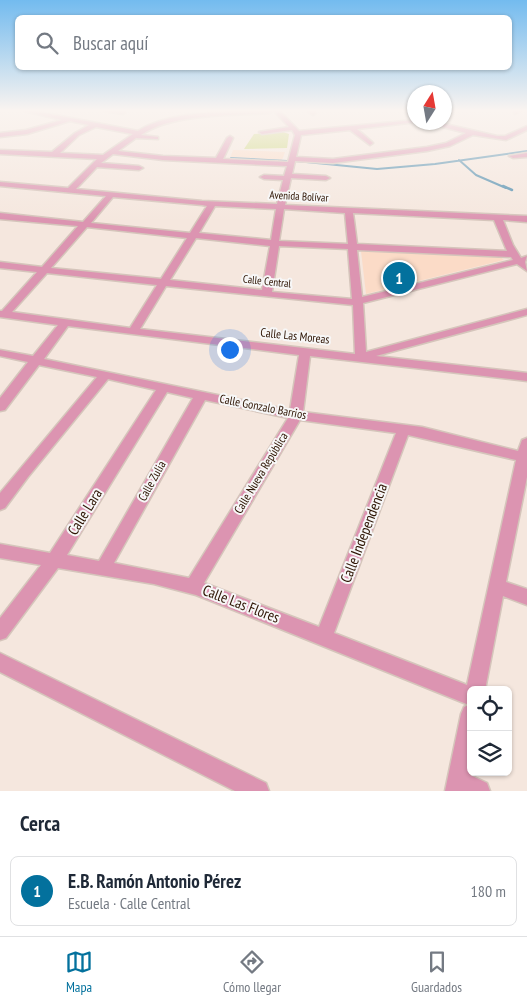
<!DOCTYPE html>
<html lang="es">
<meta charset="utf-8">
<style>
:root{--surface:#fff;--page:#f2f2f3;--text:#1f2937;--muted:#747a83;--line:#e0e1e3;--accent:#03719d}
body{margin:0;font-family:"PT Sans Narrow",sans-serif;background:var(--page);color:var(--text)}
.controls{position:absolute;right:15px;bottom:15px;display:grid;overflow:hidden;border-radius:8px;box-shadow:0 1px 4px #0004}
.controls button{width:45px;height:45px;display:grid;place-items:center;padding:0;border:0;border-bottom:1px solid var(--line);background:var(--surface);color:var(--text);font:25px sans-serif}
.compass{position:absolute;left:407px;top:85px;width:45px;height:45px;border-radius:50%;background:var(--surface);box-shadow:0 1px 4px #0004;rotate:11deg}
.you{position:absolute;left:229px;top:349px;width:18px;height:18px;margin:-12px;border:4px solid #fff;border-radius:50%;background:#1a73e8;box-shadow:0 0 0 8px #1a73e833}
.badge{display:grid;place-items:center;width:32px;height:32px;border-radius:50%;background:var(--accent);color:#fff;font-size:16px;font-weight:700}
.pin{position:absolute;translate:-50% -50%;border:2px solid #fff;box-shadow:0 1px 5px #0006}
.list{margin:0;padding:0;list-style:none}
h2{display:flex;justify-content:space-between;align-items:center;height:65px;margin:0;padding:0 20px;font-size:21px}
h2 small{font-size:16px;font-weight:400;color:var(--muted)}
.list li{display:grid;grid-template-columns:32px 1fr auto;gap:15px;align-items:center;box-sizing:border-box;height:70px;margin:0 10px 10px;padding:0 10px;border:1px solid var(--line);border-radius:8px}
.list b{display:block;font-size:19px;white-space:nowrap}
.list p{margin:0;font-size:16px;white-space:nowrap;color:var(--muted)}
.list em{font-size:16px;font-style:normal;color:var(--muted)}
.icon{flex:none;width:28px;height:28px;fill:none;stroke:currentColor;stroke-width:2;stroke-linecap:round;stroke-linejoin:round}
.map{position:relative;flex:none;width:527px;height:791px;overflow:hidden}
.search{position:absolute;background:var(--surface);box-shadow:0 1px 4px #0004;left:15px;right:15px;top:15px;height:55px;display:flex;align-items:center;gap:12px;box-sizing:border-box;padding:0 18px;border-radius:8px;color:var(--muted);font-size:19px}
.sheet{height:145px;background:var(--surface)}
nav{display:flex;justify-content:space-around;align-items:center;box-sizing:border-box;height:70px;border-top:1px solid var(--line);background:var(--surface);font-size:14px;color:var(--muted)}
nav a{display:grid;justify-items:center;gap:2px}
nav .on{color:var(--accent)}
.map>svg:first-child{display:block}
</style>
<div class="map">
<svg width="527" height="791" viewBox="0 0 527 791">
<rect width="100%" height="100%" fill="#f5e7de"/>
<path fill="#fbdbc7" d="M233,150H234L285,152L282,160L230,158Z
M364,250L499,256L504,260L366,294L361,251Z"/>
<path fill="#cbd678" d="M283,132L289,134L287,148L244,149L254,134Z"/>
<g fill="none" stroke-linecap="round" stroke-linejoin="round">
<path stroke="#5490b0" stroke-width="2" d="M231,158L287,161
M459,160L476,175L506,188
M296,161L377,169L435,164L527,151"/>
<path stroke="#5490b0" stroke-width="2.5" d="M503,186L512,190"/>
<defs>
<path id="minor" d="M24,111H35L138,131C169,110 234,111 272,111L269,113C231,116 173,113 141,135L158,137V139L136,138L118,151L163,156L216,158L227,138L230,136L233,138L223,159L288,162L295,135L292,130L262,134L259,132L289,127L274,111H280L299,131L414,120L417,122L357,129L372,142L373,143L370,145L350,130L301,135L296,157L333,159L427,147L446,143L466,133L423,122H437L497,136H505L527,126V130L506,140L473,135L450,146L427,151L333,163L295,161L292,174L326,176L330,178L326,180L291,178L285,205L527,216V222L503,220L513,245L521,258L527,256L525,262L527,271L517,264L363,303L366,352L527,309V315L376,356L527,373V381L310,356L303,412L422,427L518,451L522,440L527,438V477L506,582L527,589V605L503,596L485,690H471L470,775L487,783L490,791H445L461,714L464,707L469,705L196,595L154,584L58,568L6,638L0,640V618L41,565L0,558V544L50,553L156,390L108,379L28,477L5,508L0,510V493L97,377L39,365L5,410L0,411V398L28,362L0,356V350L33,356L58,325L0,317V311H2L37,272L0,268V262L42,267L78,226L0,219V213L83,222L106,196L0,186V182L68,188L97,159L0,154V150L52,152L75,133L89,125L70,121L27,134L0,137V133L26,130L62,120ZM96,127L133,134L103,155L60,153L79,135ZM113,154L163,160L287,166L284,176L264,175L260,177L264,179L283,180L277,204L202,201L76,189L97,167L139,170L143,168L139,166L101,163ZM113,197L202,205L207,206L190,233L91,223ZM215,206L276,209L271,240L199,233ZM284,209L345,213L348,244L279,241ZM353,213L494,220L507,251L357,244ZM87,227L187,238L161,279L51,268ZM196,238L270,246L262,290L170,280ZM279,246L348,249L352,299L272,292ZM357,250L511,257L513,260L362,297ZM47,273L157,285L130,328L12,312ZM166,286L353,305L355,354L140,329ZM68,326L299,355L290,410L44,359ZM167,392L193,398L99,561L67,555ZM205,400L288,418L189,578L114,563ZM300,420L396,433L319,627L204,583ZM408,435L516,460L467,685L334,633Z
M104,111H125L126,112L123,114Z
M307,111H314L316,113L313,115Z
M513,111H521L515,114Z
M527,153V157L513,158L509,156Z
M0,653L266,783L269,791H235L0,672Z"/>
</defs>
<use href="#minor" stroke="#d5c5bb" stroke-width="3"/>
<use href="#minor" fill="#dc94b1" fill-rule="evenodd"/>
</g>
<linearGradient id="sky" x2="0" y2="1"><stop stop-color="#73bbef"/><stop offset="0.5" stop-color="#faf4f0"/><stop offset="1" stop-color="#faf4f0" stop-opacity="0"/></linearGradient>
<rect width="527" height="221" fill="url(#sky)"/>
<g text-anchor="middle" stroke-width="4" stroke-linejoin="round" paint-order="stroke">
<g font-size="11" fill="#2d1302" stroke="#f7f7f7">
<text transform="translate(299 196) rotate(3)" y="4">Avenida Bolívar</text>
<text transform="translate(267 281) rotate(6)" y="4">Calle Central</text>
</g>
<g font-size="12" fill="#2d1302" stroke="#f7f7f7">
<text transform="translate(295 336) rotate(6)" y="4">Calle Las Moreas</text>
<text transform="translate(263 407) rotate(11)" y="4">Calle Gonzalo Barrios</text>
<text transform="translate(261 473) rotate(-59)" y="4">Calle Nueva República</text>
<text transform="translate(152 481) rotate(-61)" y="4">Calle Zulia</text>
</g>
<g font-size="15" fill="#2d1302" stroke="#f7f7f7">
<text transform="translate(85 512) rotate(-58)" y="5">Calle Lara</text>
<text transform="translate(364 533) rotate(-69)" y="5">Calle Independencia</text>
<text transform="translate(241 604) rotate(21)" y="5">Calle Las Flores</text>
</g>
</g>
</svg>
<div class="controls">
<button><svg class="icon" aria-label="locate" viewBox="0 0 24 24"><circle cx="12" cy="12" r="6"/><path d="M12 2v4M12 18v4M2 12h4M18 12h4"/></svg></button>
<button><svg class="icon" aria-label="layers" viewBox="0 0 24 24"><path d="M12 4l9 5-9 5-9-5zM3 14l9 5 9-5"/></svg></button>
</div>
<svg class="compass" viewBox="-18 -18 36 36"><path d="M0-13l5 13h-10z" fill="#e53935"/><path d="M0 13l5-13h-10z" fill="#747a83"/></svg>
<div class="you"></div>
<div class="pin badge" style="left:399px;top:278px">1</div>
<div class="search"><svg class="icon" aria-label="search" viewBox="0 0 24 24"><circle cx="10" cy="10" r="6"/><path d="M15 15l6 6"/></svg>Buscar aquí</div>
</div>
<section class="sheet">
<h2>Cerca<small></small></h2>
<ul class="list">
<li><span class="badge">1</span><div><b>E.B. Ramón Antonio Pérez</b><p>Escuela · Calle Central</p></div><em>180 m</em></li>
</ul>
</section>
<nav>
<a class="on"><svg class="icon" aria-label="map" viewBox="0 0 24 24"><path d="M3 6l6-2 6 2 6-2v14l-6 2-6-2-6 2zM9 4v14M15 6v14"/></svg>Mapa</a>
<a><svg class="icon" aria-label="directions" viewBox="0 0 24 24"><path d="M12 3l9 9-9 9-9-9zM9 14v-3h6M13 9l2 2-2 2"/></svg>Cómo llegar</a>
<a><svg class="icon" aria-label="saved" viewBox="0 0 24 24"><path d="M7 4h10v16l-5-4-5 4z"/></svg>Guardados</a>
</nav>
